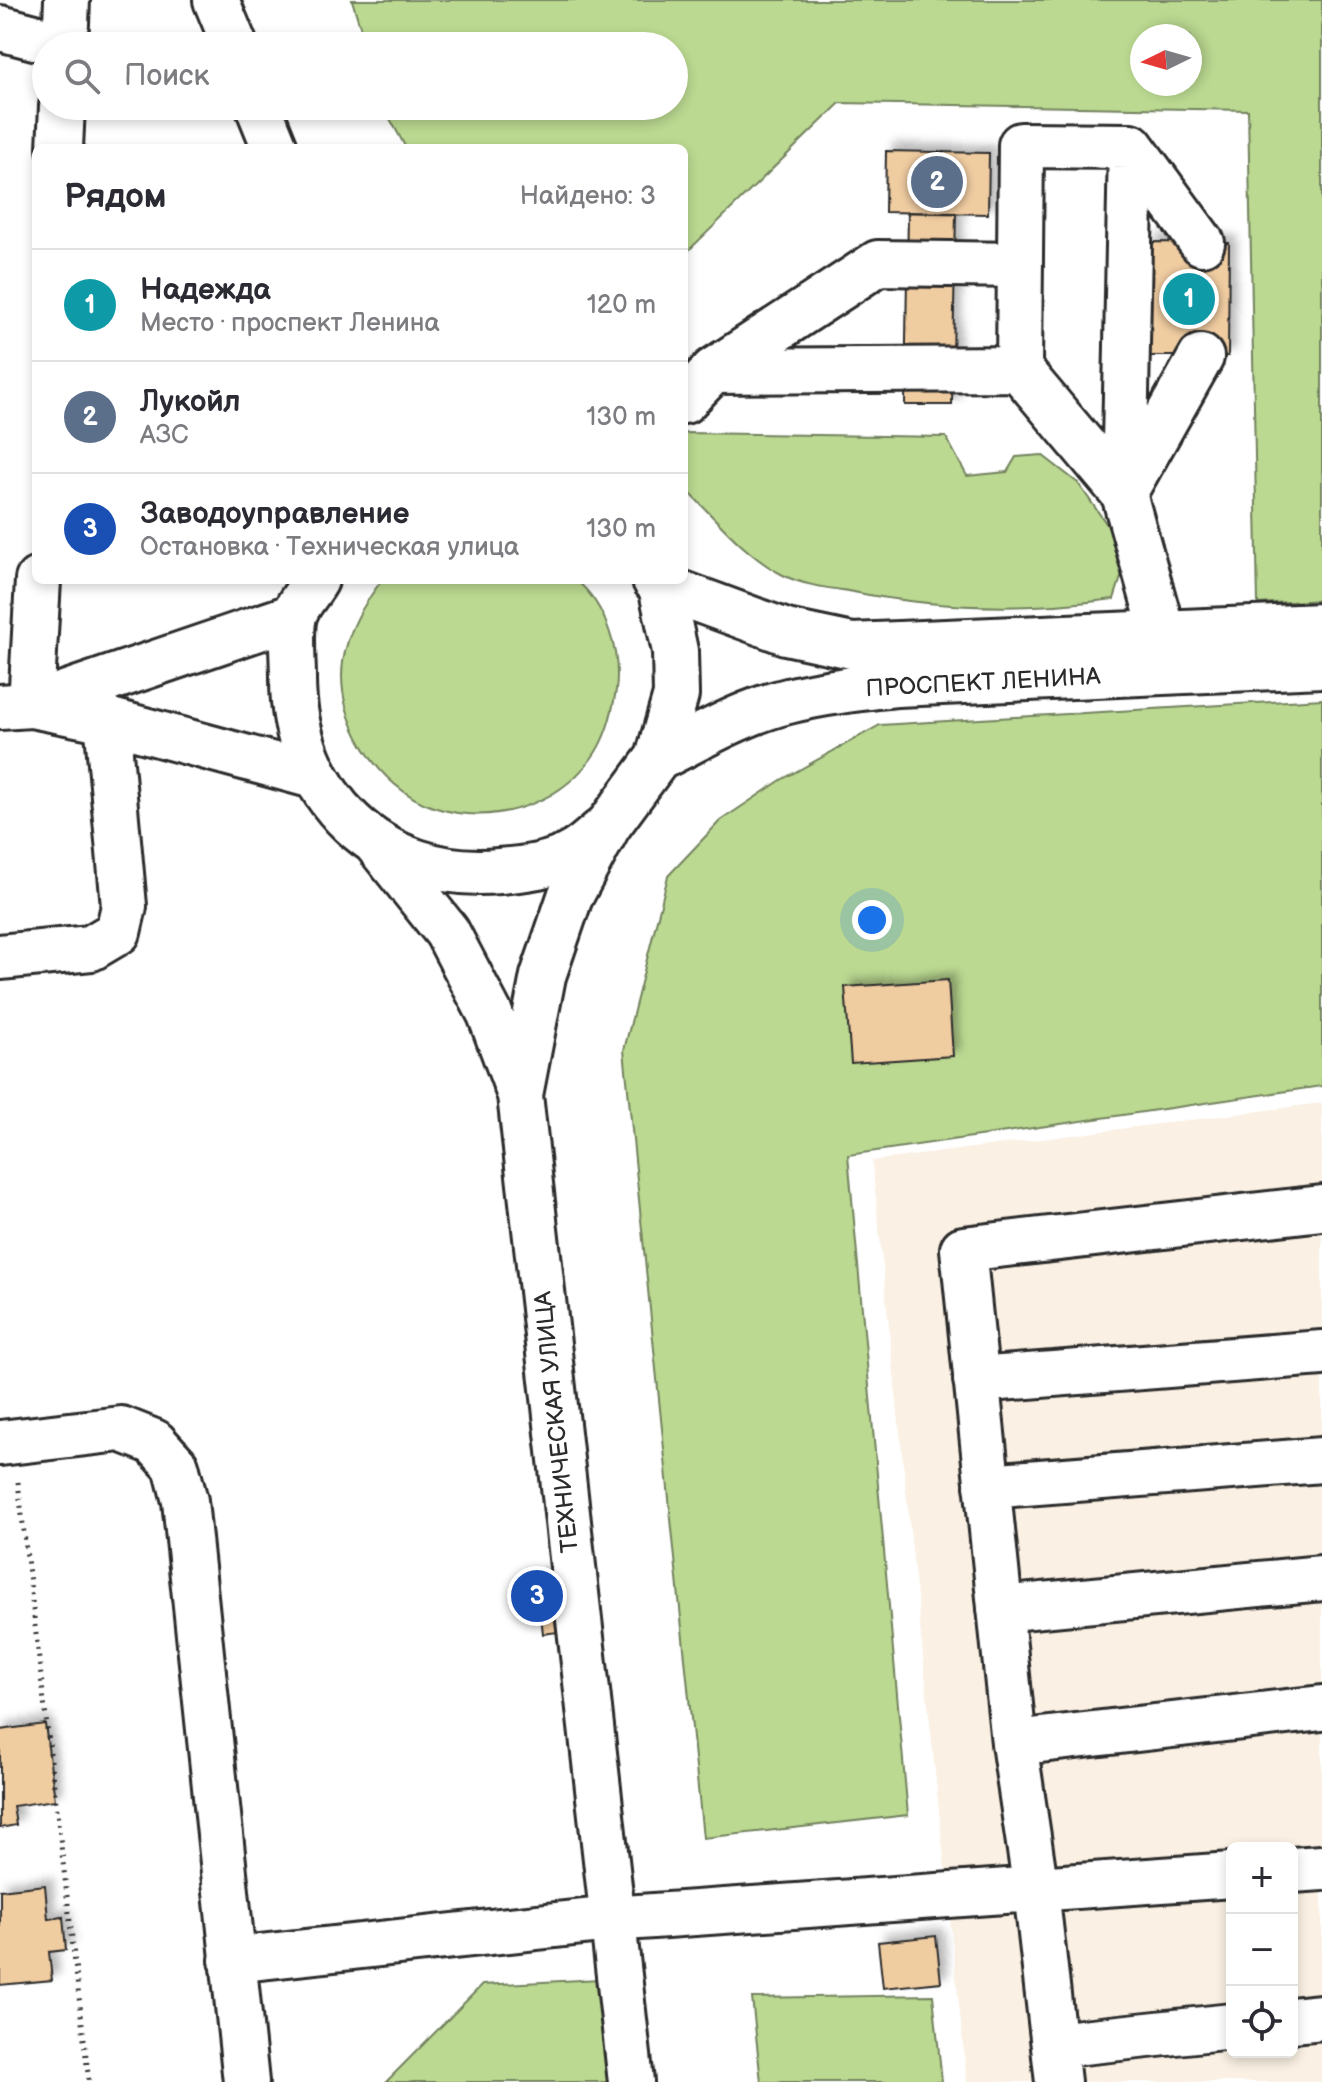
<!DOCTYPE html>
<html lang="ru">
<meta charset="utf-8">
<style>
:root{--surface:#fff;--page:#f7f7f7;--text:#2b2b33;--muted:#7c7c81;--line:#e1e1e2;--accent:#d1495b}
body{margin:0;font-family:"Balsamiq Sans",sans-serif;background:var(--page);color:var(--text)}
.controls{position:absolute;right:24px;bottom:24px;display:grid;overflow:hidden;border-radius:12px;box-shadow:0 4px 12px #0003}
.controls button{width:72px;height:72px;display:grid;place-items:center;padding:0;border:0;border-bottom:2px solid var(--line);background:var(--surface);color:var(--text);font:40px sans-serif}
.compass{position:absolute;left:1130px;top:24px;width:72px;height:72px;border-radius:50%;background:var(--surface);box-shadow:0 4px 12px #0003;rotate:265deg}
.you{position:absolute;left:872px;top:920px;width:28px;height:28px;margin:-20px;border:6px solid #fff;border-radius:50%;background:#1a73e8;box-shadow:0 0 0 12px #1a73e833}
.badge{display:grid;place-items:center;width:52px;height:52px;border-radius:50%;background:var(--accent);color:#fff;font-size:26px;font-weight:700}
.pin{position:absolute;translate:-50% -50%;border:4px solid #fff;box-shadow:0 2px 8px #0006}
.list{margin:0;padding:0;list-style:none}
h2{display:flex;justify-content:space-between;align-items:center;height:104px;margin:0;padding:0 32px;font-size:34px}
h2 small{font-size:26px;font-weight:400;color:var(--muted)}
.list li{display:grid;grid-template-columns:52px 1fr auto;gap:24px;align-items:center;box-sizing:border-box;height:112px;padding:0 32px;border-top:2px solid var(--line)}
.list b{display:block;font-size:30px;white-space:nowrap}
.list p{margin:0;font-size:26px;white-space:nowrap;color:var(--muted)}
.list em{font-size:26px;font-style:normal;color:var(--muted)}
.icon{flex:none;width:44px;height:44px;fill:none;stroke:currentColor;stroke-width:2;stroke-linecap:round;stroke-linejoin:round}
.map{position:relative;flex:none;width:1322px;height:2082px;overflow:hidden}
.search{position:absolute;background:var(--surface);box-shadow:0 4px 12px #0003;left:32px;top:32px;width:656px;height:88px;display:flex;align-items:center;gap:20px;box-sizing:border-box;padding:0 28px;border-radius:44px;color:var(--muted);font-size:30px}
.panel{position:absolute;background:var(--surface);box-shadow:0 4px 12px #0003;left:32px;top:144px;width:656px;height:440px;border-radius:12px}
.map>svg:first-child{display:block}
</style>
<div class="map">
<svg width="1322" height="2082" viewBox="0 0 1322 2082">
<defs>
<filter id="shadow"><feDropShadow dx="7" dy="-7" stdDeviation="4" flood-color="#0004"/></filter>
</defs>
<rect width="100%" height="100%" fill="#fff"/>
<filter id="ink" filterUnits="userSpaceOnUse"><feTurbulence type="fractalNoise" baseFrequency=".0125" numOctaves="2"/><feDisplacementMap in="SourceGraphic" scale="16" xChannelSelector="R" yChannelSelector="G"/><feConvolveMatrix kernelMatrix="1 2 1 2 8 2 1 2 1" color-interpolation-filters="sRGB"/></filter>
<g filter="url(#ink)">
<path fill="#faf0e3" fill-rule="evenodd" d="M1322,1103V2082H967L872,1161ZM1232,1848H1292V2052H1232Z"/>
<path fill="#bbd991" stroke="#73825e" stroke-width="2" fill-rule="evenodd" d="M352,0H1322V600L1258,604L1248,110L840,103L684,255V148H406L383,106H674V46H366ZM1190,36V84H1142V36Z
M684,433L946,437L967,476L1007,472L1016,457L1042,455L1078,483L1112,532L1122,574L1114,599C1026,611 936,609 848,591C828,588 802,585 783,575C744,555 715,518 684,487Z
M382,580H576C606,605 621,653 616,690C612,714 606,739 591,759C555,807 490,826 433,807C378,788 335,719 343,662C348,630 363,605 382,580Z
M1322,699V1086L848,1155L908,1815L703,1838L624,1050L668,876L720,821L781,780L880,725Z
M600,1979L611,2082H386L482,1985Z
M933,1995L942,2082H761L752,1998Z"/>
<path fill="#f0cca1" stroke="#2b2b2b" stroke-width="2" filter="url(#shadow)" d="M886,151L989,153L988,214L885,212Z
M908,212L956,213L952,405H905Z
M1150,242L1229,243L1228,356H1150Z
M948,980L953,1056L851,1063L845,987Z
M560,1574L566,1631L543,1634L537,1576Z
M45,1724L55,1800L13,1806L16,1825L0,1828V1730Z
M45,1885L48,1919L63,1917L66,1950L49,1952L52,1980L0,1985V1890Z
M936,1936L941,1982L883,1988L878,1942Z"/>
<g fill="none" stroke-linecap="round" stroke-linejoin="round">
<defs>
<path id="minor" d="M0,28L65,45
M65,46L67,0
M1131,146L1202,243
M60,148L62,106
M1019,369L1021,145L1131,146L1124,494
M713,371L878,263L1020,265
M684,401L713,371L1019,369L1124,494L1162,631
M1127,488L1201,357
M31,705L38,580
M0,957L91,948L118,932L124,906L107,720
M976,1380L1322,1353
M0,1443L121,1429L154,1442L176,1466L185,1501L246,2082
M987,1486L1322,1460
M1000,1609L1322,1578
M1014,1743L1322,1708
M1292,1870L1322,1868
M232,1960L611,1919L1232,1875
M1292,2020L1322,2017
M1054,2045L1232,2026
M1058,2082L1036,1890L1014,1743L963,1249L1322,1208"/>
<path id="major" d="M216,0L235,46
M258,106L275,148
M316,580C310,591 297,604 294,616C290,631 293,661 293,677C292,795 380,882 499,871C524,869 552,866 575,852C586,846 597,834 608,826
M655,580L661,586L786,632L852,646L1322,626
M35,704L294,616
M0,707L31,705L107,720L314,776
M658,758C699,738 742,712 788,701C823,692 861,688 897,684L1322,665
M376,843L447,932L490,1014L520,1095L631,2082
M520,1095L543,976L570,897L608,826L658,758L676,695L675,651L661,586"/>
</defs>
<use href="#minor" stroke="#2b2b2b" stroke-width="50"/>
<use href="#major" stroke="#2b2b2b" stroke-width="50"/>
<path stroke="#2b2b2b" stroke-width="5" stroke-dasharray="2 6" stroke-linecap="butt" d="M18,1482L89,2082"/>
<use href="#minor" stroke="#fff" stroke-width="44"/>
<use href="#major" stroke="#fff" stroke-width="44"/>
</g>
</g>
<g text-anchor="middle" stroke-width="8" stroke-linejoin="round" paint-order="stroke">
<g font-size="24" fill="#2b2b2b" stroke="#fff">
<text transform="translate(983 682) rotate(-3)" y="8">ПРОСПЕКТ ЛЕНИНА</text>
<text transform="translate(556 1422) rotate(-96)" y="8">ТЕХНИЧЕСКАЯ УЛИЦА</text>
</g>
</g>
</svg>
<div class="controls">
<button>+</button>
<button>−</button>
<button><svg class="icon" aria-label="locate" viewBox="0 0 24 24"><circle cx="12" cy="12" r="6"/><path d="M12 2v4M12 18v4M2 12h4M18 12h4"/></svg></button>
</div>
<svg class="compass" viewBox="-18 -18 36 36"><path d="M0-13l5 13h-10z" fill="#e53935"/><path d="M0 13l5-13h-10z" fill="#7c7c81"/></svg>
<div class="you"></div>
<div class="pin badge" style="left:1189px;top:299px;background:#0f9aa8">1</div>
<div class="pin badge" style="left:937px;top:182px;background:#5c6f8a">2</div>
<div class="pin badge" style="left:537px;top:1596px;background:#1a4fb4">3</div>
<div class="search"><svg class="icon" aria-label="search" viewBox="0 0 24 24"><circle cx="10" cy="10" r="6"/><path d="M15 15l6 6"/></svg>Поиск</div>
<section class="panel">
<h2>Рядом<small>Найдено: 3</small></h2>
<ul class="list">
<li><span class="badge" style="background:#0f9aa8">1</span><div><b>Надежда</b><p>Место · проспект Ленина</p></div><em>120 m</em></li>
<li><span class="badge" style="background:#5c6f8a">2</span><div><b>Лукойл</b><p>АЗС</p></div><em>130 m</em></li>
<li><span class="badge" style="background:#1a4fb4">3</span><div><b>Заводоуправление</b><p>Остановка · Техническая улица</p></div><em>130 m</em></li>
</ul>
</section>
</div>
